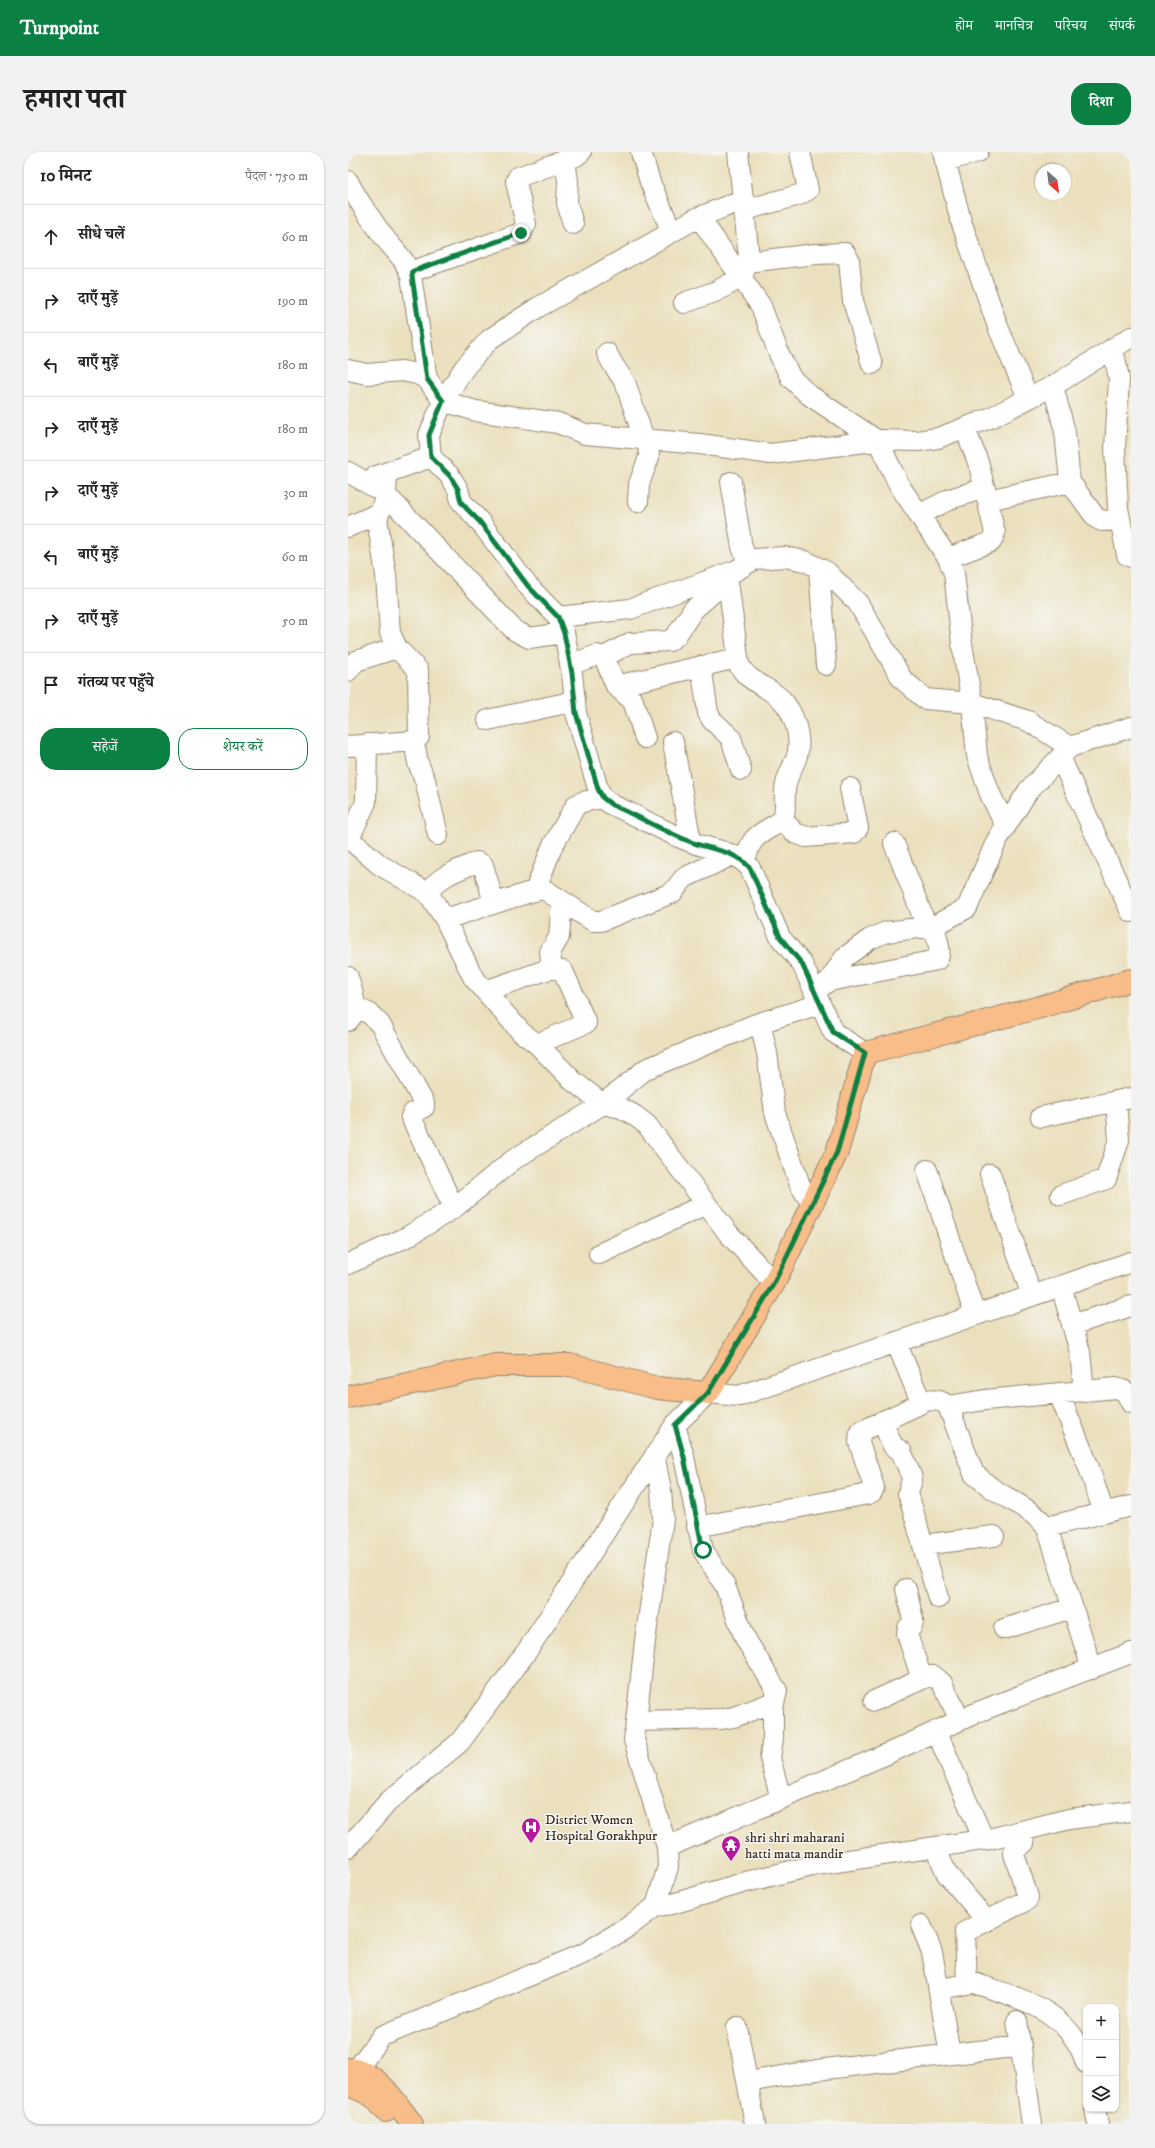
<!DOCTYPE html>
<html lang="hi">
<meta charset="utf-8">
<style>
:root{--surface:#fff;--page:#f2f2f2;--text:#222;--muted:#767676;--line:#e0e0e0;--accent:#0b8043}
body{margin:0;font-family:"IM FELL DW Pica","Noto Serif Devanagari",serif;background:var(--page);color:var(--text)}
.controls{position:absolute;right:12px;bottom:12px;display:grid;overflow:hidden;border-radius:8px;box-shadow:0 1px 3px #0004}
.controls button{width:36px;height:36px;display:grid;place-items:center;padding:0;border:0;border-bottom:1px solid var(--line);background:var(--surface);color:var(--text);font:20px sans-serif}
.compass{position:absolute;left:687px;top:12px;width:36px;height:36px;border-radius:50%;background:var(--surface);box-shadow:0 1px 3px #0004;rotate:152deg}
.stop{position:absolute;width:12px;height:12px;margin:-9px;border:3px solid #0b8043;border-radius:50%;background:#fff}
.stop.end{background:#0b8043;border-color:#fff;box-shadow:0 1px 4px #0008}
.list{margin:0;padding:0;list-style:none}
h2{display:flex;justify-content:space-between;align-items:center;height:52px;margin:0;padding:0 16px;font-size:17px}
h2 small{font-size:13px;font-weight:400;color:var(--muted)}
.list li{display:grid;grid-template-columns:26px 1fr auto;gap:12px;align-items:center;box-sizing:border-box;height:64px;padding:0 16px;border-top:1px solid var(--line)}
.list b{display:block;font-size:15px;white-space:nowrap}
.list em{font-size:13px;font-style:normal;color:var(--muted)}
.actions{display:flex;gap:8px;padding:12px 16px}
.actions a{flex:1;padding:9px 0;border:1px solid var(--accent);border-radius:16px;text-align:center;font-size:14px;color:var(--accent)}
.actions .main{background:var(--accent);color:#fff}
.icon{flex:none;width:22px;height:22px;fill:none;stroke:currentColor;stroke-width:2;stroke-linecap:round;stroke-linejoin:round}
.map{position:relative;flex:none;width:783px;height:1972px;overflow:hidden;border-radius:16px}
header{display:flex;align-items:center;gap:24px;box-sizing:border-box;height:56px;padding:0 20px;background:var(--accent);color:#fff}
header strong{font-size:19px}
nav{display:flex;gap:22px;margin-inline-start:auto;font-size:14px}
.intro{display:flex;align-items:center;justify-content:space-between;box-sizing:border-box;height:96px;padding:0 24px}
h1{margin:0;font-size:28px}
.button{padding:10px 18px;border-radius:16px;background:var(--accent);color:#fff;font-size:14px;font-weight:700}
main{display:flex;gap:24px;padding:0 24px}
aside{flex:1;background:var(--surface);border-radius:16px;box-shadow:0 1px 3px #0004}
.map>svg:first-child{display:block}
</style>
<header>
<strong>Turnpoint</strong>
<nav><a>होम</a><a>मानचित्र</a><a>परिचय</a><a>संपर्क</a></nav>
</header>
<div class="intro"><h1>हमारा पता</h1><a class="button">दिशा</a></div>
<main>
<aside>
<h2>10 मिनट<small>पैदल · 750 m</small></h2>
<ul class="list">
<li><svg class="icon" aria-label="ahead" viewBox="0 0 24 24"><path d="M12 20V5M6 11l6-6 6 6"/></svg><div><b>सीधे चलें</b></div><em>60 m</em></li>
<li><svg class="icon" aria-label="right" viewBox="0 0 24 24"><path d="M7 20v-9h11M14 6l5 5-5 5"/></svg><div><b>दाएँ मुड़ें</b></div><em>190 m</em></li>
<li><svg class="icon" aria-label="left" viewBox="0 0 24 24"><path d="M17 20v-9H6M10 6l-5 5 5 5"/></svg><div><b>बाएँ मुड़ें</b></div><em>180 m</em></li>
<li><svg class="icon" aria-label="right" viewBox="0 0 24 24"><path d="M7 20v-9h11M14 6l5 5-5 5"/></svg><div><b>दाएँ मुड़ें</b></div><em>180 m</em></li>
<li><svg class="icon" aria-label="right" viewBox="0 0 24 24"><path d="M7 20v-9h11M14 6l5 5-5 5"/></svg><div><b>दाएँ मुड़ें</b></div><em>30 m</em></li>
<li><svg class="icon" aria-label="left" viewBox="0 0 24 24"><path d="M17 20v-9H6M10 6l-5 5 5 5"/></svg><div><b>बाएँ मुड़ें</b></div><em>60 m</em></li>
<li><svg class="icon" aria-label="right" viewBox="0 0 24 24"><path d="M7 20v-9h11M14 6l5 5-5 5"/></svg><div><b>दाएँ मुड़ें</b></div><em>50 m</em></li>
<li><svg class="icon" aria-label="arrive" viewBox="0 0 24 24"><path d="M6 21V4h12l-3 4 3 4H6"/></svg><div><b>गंतव्य पर पहुँचे</b></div></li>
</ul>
<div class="actions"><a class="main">सहेजें</a><a>शेयर करें</a></div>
</aside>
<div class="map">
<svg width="783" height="1972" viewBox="0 0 783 1972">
<rect width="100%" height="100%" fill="#f6f6f2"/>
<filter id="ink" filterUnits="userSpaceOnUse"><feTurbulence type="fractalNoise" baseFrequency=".025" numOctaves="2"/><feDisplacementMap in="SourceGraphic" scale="8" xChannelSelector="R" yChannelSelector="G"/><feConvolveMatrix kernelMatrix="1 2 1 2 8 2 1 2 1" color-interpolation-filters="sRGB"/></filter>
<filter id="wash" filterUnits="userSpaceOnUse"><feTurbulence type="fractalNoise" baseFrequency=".012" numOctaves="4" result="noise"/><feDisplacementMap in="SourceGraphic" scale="16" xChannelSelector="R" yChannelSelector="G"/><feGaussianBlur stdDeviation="0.9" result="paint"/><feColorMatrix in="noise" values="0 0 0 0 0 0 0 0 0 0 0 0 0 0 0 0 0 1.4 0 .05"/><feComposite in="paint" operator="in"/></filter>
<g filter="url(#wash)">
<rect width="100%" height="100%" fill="#ebe0bd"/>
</g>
<g filter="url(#ink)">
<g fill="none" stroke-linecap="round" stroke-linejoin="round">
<defs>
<path id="minor" d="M293,0L302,30L324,80
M595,0L613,69L650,175L680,246
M217,8L220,29L219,51L225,72
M597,9L630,0
M0,29C10,50 25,70 39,89C49,101 58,109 63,124
M396,47L347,67L189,156L142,187L117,215L95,249L81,283L83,305L102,324L110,337L113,349L132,370L180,434L210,465L216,481L224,521L228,561L250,637L255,646L264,653C291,664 316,680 343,690C363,698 387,698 402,716L432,785L454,812L485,880L517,901
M397,58L451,43L460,38L452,0
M351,65L413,154L431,202L443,226L461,243L530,289L551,333L600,406L606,421L614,492L624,551L629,604L642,642L658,674
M399,110L468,102L497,101L501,108L505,149L524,212
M336,151L369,139L394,125L401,106L390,0
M765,196L771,227L767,296L770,356L779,403L783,405
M259,201C265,215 272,221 278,233L296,287
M0,218L19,222L54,219L69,222L79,227L95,249L128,259L210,271L237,282L352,292L423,302L533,288L569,289L590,286L642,266L705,234L783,185
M79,227L63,124L65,119L173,81L178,72L168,30L170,25L228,4L233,0
M0,320L33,339L46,351L166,478L181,486L216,481
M26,325L83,305
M383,330L394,395L400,411
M722,330L748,366L754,369L772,368
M640,348L722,330L717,280L705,234
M290,350L291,332L301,305L300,287
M571,363L602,347L637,336
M0,375L31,361
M600,406L643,390L647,381L631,313L617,276
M471,416L478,513
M379,422L391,513C400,530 419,534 433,547C446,560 454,585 449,604C446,613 440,622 438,632C435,644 439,657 435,668C412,683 403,681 397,710
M210,465L282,457L389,418L407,407L437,405L457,409L479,420L510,451L554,527L577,547L624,551L680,569L722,595
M256,505L282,491L321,489L328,484L345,458L370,436L379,422
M222,513L249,503L256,505L268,534L285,549L297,586
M353,514L360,561L364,568L383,586L393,618
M0,519L8,509L49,496
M268,534L389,506
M140,568L227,549
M66,589L70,611L77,628L90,683
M325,590L343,690
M0,594L66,589L71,585L70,518L49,496L42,481L38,423L29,367L38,344L39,321
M712,605L783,760
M435,668L447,681L458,685L506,681L510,676L502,636
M0,686L32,713L80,741L97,767L125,825L173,880L189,892L225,929L255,952L273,956L286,963L299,973L380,1081L426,1131
M1,687L18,650L19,592
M546,691L579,775
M187,739L204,695L228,653L234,650L255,646
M80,741C91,723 111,718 129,710L135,713L146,751
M97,767L192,737L197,738L245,769H253L324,741L336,726L384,703
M204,816L202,800L211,785L214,749
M0,825C4,839 12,857 0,869
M481,829L589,808C595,800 588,784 586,774
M137,839L204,816L215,819L238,871L189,892
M466,840L481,829L497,805L522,787L538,780L586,774L619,756L649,688L680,639L722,595L783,575
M6,854L22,862L32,872L76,951V955L65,961L63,965L106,1056
M412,871L419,901L427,961L452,1033L464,1052
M693,965L783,946
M579,1018L627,1163
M642,1022L684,1144
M713,1043L758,1027L771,988L768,949
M251,1102L358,1052
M0,1112L59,1085L106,1056L165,1008L255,952L298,917L408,872L472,852
M713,1134L732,1200L736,1240
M724,1173L783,1154
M548,1190L571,1245C581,1252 589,1244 600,1254L626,1322C633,1327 638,1332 645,1337C664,1349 684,1358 699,1375L744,1517
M711,1242L740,1313L756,1361
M600,1254L637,1248L768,1236L777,1239L783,1251
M534,1269L545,1294L553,1299L563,1323L564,1328L560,1341L590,1446
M327,1273L336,1305L355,1398L377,1434L397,1486L429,1539L425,1556V1586L422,1606L433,1647
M349,1375L520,1342L524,1340L526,1335L511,1290L512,1280L578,1249
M699,1375L783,1354
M575,1393L646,1384
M558,1437L565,1468L564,1474L560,1476L559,1482L574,1527
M656,1477L724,1456
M526,1549L581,1524H586L594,1531L612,1568
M289,1569L374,1567L386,1565L426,1550
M588,1579L636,1688
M319,1695L539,1602L630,1560L783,1501
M587,1695L599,1722L639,1769
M0,1696L40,1650L112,1590L179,1499L327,1273L360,1241L391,1244L783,1110
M308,1754L324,1752L398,1730L468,1713L641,1687L721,1667L783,1659
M573,1773L584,1800L602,1902
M620,1829C669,1846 721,1856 738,1911
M592,1837L619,1832L617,1780L679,1748L680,1745L666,1702V1699L676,1691L674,1679
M669,1869L684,1972
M389,1875L407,1972
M0,1929L34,1884L237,1801L280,1775L308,1754L320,1715L319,1695L286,1588L297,1489L315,1367L313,1338L307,1307
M400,1930L469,1918L673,1894
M747,1957L750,1972"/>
<path id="major" d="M0,1245L147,1213H222L309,1236L360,1241L426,1131L489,1000L517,901L689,856L783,828
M0,1917C30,1919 47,1950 64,1972
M0,1932L25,1944L38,1959"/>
</defs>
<use href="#minor" stroke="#93856e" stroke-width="22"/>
<use href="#major" stroke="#93856e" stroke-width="24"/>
<use href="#minor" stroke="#fff" stroke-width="20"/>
<use href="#major" stroke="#f8bd88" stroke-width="22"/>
</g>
</g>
<g fill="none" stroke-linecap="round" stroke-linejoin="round" filter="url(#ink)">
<path stroke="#0b8043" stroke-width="5" d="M173,81L65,119L64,124L79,227L95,249L81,283L83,305L102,324L110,337L113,350L119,357L132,370L180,434L210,465L216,481L224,521L228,561L250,637L255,646L264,653C291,664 316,680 343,690C363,698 387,698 402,716L432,785L454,812L485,880L517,901L489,1000L426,1131L360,1241L327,1273L336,1305L355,1398"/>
</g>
<defs>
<symbol id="hospital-pin" viewBox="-11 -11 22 30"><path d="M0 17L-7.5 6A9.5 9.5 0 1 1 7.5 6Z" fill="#b5179e" stroke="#f6f6f2"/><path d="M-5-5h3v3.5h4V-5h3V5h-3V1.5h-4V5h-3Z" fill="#fff"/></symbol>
<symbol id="temple-pin" viewBox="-11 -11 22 30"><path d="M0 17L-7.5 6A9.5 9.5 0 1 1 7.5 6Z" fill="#b5179e" stroke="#f6f6f2"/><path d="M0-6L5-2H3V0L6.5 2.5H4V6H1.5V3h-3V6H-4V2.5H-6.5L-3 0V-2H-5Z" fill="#fff"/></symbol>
</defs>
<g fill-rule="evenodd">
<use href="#hospital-pin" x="172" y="1664" width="22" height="30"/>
<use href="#temple-pin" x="372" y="1682" width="22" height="30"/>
</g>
<g text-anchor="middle" stroke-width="3" stroke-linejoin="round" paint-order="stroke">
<g font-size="14" fill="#3b2a1e" stroke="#f6f6f2" text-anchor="start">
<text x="197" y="1672">District Women<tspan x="197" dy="16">Hospital Gorakhpur</tspan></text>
<text x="397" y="1690">shri shri maharani<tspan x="397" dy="16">hatti mata mandir</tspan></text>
</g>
</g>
</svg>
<div class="controls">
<button>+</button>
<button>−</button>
<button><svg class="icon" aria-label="layers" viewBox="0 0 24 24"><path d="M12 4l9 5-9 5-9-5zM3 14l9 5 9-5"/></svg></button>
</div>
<svg class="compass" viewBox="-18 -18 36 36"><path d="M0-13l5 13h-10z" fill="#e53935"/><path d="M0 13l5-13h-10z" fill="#767676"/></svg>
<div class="stop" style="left:355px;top:1398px"></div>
<div class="stop end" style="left:173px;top:81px"></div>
</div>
</main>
